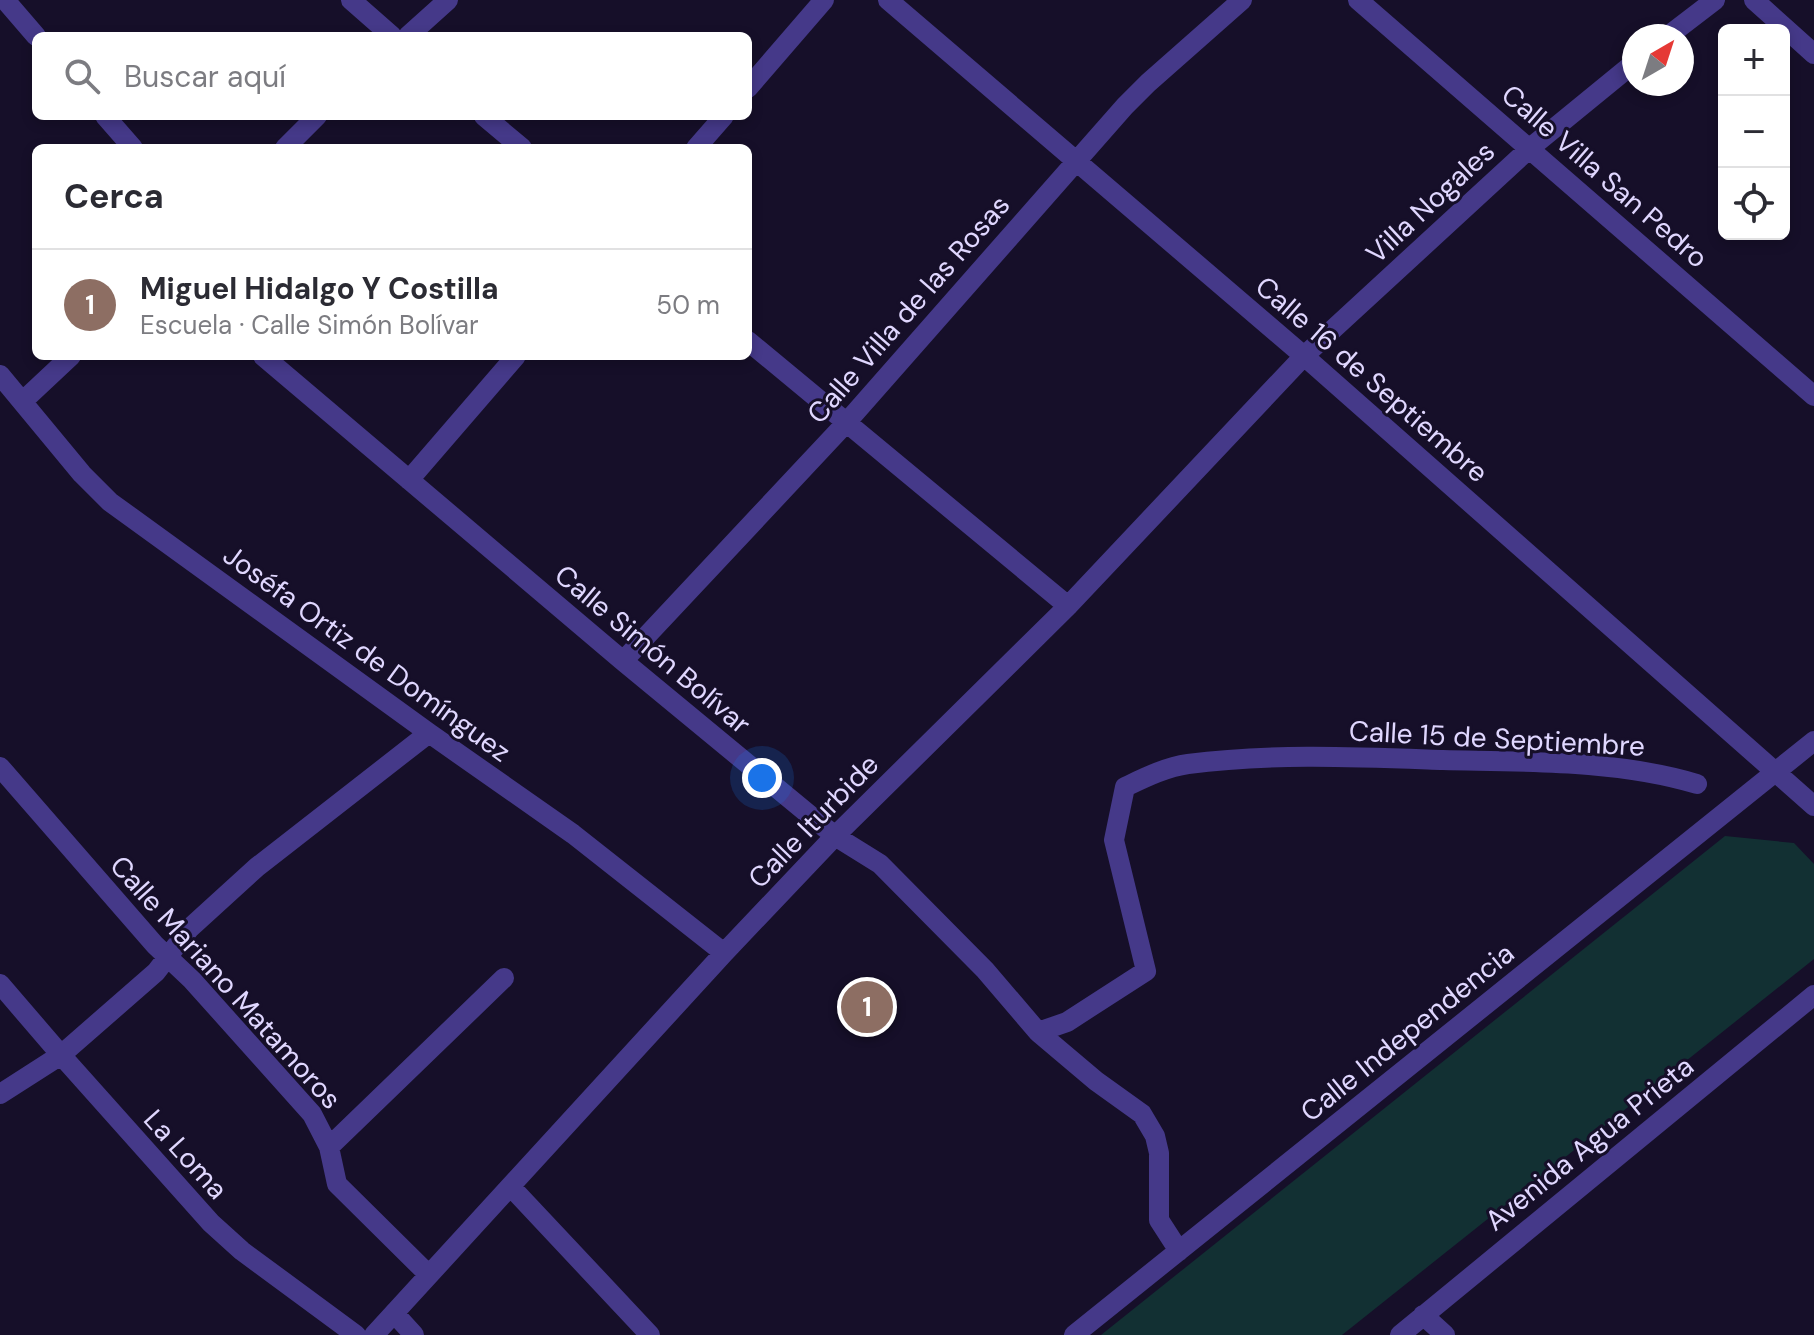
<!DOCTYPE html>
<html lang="es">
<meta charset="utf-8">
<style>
:root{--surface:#fff;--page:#f7f7f7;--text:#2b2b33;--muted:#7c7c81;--line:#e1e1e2;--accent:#db2777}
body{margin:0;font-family:"DM Sans",sans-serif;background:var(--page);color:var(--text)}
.controls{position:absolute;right:24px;top:24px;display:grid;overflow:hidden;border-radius:12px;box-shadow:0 4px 12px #0003}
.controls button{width:72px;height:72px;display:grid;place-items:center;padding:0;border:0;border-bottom:2px solid var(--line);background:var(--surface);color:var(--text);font:40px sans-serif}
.compass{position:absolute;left:1622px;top:24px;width:72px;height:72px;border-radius:50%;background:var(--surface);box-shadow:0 4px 12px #0003;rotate:39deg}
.you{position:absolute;left:762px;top:778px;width:28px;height:28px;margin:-20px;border:6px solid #fff;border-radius:50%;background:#1a73e8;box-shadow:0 0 0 12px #1a73e833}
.badge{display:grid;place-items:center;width:52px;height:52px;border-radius:50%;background:var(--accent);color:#fff;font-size:26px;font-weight:700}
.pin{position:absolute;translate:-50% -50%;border:4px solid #fff;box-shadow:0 2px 8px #0006}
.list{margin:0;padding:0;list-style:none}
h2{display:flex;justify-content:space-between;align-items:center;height:104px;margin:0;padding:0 32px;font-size:34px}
h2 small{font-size:26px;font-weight:400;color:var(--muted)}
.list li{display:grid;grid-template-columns:52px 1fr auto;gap:24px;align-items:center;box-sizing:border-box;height:112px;padding:0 32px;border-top:2px solid var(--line)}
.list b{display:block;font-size:30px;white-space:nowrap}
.list p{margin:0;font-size:26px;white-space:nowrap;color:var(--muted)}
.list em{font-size:26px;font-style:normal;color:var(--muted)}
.icon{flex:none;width:44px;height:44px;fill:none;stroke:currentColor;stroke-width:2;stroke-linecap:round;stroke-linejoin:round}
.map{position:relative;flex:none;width:1814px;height:1335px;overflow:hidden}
.search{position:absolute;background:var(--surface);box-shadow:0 4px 12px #0003;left:32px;top:32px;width:720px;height:88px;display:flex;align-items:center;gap:20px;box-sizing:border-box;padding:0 28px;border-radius:12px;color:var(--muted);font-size:30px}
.panel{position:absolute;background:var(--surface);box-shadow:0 4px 12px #0003;left:32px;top:144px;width:720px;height:216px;border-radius:12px}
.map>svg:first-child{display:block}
</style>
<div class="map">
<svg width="1814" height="1335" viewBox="0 0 1814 1335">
<rect width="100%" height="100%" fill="#160f29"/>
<path fill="#123033" d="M1725,836L1794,843L1814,864V959L1342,1335H1101Z"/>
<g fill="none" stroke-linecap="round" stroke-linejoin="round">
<path stroke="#453989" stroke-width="20" d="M5,0L36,36
M351,0L392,36
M888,0L1304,356L1814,806
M1358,0L1814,396
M1754,0L1814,54
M408,36L448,0
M1668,36L1715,0
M748,88L824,0
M105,116L133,148
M484,116L522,148
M285,148L317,116
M696,148L724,116
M748,341L1068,606
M263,356L623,661L835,836L880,864L985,970L1038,1032L1096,1081L1142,1114L1155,1136L1159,1153V1220L1179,1251
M0,375L82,474L110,502L429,733L573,834L724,953
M23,401L71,356
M409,480L516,356
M623,661L846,423L1125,106L1148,83L1242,0
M0,767L155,945L192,980L312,1114L329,1147L337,1184L428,1274
M0,984L61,1055L211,1223L242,1251L356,1335
M1038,1032L1067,1022L1146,971L1114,840L1125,787C1144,778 1166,767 1188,764C1272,753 1358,757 1443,760C1527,762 1617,760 1697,784
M0,1094L61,1055L156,972L190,928L257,867L429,733
M329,1147L504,978
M512,1188L650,1335
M394,1313L414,1335
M1423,1315L1445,1335
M374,1335L724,953L835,836L1068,606L1304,356L1530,148L1634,63
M1074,1335L1814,741
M1400,1335L1814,995"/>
</g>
<g text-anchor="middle" stroke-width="6" stroke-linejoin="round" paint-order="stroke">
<g font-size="28" fill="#e0d7ff" stroke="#160f29">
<text transform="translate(1605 176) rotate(41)" y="10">Calle Villa San Pedro</text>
<text transform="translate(1430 202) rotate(-43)" y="10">Villa Nogales</text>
<text transform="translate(908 309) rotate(-49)" y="10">Calle Villa de las Rosas</text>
<text transform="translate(1372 379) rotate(41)" y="10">Calle 16 de Septiembre</text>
<text transform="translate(653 649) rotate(40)" y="10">Calle Simón Bolívar</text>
<text transform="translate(367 653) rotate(36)" y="10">Joséfa Ortiz de Domínguez</text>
<text transform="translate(1497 738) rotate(3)" y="10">Calle 15 de Septiembre</text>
<text transform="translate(813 821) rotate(-46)" y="10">Calle Iturbide</text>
<text transform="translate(226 982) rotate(48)" y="10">Calle Mariano Matamoros</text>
<text transform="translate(1407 1032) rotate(-39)" y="10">Calle Independencia</text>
<text transform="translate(1589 1143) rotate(-39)" y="10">Avenida Agua Prieta</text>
<text transform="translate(186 1154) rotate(48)" y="10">La Loma</text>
</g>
</g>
</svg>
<div class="controls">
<button>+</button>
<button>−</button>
<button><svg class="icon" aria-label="locate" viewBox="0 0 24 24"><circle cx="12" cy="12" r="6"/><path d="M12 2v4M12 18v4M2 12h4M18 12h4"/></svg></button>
</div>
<svg class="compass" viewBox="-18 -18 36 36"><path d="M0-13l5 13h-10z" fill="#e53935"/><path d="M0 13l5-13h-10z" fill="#7c7c81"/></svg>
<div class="you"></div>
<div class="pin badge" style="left:867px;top:1007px;background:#8d6e63">1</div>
<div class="search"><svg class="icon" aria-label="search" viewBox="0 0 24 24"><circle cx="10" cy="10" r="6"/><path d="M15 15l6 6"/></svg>Buscar aquí</div>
<section class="panel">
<h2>Cerca<small></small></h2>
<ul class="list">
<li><span class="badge" style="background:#8d6e63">1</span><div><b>Miguel Hidalgo Y Costilla</b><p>Escuela · Calle Simón Bolívar</p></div><em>50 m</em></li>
</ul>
</section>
</div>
